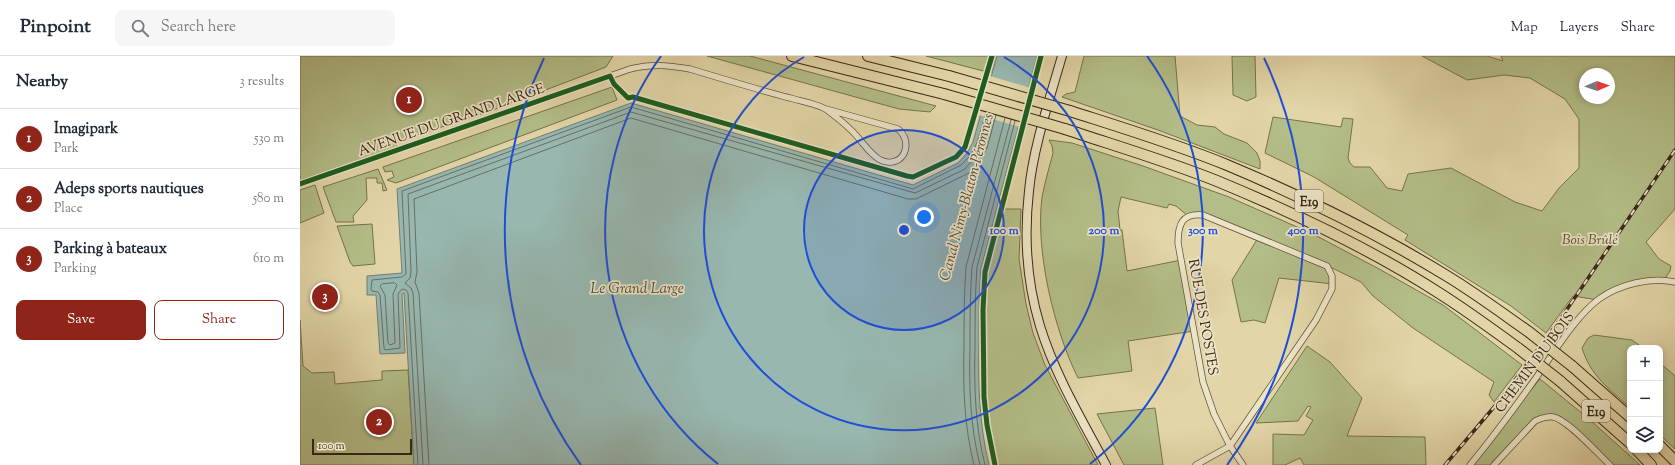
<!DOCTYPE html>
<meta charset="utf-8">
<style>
:root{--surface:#fff;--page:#f6f6f7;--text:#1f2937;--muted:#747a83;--line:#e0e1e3;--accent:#8f2418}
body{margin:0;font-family:"Sorts Mill Goudy",serif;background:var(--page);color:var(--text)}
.controls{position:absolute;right:12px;bottom:12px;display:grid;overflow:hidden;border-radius:8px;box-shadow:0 2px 6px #0003}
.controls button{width:36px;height:36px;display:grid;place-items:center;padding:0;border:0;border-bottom:1px solid var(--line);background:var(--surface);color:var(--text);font:20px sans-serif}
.compass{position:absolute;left:1279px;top:12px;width:36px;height:36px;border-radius:50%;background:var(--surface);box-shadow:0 2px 6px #0003;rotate:88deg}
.scale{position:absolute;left:12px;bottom:10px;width:100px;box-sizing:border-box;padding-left:4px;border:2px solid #392816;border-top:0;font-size:11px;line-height:14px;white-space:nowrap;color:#392816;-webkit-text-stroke:3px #ece4c6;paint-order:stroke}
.you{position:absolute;left:624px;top:161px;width:14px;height:14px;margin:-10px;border:3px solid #fff;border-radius:50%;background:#1a73e8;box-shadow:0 0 0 6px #1a73e833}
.badge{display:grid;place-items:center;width:26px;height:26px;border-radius:50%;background:var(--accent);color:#fff;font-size:13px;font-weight:700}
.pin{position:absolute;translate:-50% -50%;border:2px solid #fff;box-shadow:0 1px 4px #0006}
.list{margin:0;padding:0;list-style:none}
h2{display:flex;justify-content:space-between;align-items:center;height:52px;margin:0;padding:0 16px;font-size:17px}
h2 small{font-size:13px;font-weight:400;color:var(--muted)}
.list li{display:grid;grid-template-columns:26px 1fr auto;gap:12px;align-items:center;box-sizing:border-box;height:60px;padding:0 16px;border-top:1px solid var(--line)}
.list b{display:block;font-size:15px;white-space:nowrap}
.list p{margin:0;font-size:13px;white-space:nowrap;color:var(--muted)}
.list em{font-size:13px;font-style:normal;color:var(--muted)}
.actions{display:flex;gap:8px;padding:12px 16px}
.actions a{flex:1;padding:9px 0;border:1px solid var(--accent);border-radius:8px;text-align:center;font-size:14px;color:var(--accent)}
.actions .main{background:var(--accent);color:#fff}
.icon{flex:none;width:22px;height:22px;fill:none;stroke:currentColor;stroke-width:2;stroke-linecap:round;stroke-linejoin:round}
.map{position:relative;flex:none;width:1375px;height:409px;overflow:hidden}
header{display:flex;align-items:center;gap:24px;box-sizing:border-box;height:56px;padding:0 20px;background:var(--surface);border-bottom:1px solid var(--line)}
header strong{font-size:19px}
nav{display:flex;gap:22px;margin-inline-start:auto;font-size:14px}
.search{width:280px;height:36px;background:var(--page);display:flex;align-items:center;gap:10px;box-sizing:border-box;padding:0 14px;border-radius:8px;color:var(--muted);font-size:15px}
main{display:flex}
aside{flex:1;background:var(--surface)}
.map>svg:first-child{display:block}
</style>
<header>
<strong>Pinpoint</strong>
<div class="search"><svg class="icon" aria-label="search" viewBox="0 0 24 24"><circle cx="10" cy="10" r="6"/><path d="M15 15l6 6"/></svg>Search here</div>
<nav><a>Map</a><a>Layers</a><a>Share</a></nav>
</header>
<main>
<aside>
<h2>Nearby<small>3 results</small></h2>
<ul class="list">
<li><span class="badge">1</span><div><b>Imagipark</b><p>Park</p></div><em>530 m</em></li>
<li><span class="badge">2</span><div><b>Adeps sports nautiques</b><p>Place</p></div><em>580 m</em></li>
<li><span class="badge">3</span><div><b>Parking à bateaux</b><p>Parking</p></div><em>610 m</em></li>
</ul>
<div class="actions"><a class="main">Save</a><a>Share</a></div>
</aside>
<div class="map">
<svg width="1375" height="409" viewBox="0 0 1375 409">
<rect width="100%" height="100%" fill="#e2d5a7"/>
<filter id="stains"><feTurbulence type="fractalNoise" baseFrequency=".005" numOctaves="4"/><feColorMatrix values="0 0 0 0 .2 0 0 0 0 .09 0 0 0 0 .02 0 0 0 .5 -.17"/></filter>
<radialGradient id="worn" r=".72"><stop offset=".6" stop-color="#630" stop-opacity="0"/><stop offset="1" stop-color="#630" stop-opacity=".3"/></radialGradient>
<path fill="#b3bd87" stroke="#76724e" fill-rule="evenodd" d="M0,0H313L306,11L193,54L96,86L97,91L0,124Z
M407,0H450L636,50L630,56L599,53Z
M626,0H696L691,17Z
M784,0H875L880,60L897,69L915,71L924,78L947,87L957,97L960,105V113L858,74L762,41L766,38L775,36Z
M932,0H955L956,41L947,45L933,39Z
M1122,0H1187L1203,5L1201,0H1375V153L1346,186L1359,203L1371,210L1370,215L1366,221L1358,224L1326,230L1298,244L1273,240L1246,277L1211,250L1105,184L1108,179L1014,121L965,97L973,61L1041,71L1043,62L1053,63L1048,102L1050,107L1054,111H1070L1087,132L1102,135L1108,118L1151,112L1215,146L1242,155L1259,132L1279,112V63L1265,43L1230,22L1204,19L1167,24ZM1285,18H1309V42H1285Z
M312,31L317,44L96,127L87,124L94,121L92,115L85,116L83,111Z
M749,84L772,87L843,110L929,141L1013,178L1081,214L1143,249L1222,309L1194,346L1189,339L1194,326L1113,272L1073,240L1061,226L1028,210L1033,228L979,222L965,267L954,264L941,266L932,224L958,182L903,159L888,160L876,150L869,148L867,152L821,141L818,155L820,174H822L827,215L881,204L894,275L828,285L832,315L778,322C754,274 735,194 742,141C745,126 749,112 753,97L752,90Z
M78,113L87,134L83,135L82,127H77V122H66L67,144L53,160L54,166H36L23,131Z
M15,129L24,157L0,167V134Z
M701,153H721L719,203L726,248L733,277L745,309L798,409H695L687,369L684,341L683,234L685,216Z
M72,168L75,208L53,210L50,206L37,170Z
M0,264L3,310L12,317L34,316L35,328L82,324V315L108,314L114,409H0Z
M1294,279L1332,284L1343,292H1330V352C1309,332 1291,321 1282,292L1288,282Z
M1007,290L1030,306L1062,342L1047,380L1125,381L1126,409H1004L1000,402L985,409H973V378L1004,379L1013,364L1006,360L1011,351L1008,350L998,365L956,367Z
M1360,307L1375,320V393L1360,379Z
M1240,323L1289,363L1340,409H1310L1270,371L1253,361L1234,365L1194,409H1170Z
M855,352L863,409H824L797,358Z"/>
<path fill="#97b7b0" stroke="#717e72" d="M697,0H737L681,212C679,236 679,260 679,285C678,327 679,368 689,409H114L104,237L102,238L105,297L80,298L76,239H67V220L102,217L97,133L331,47L613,129L658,107L667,97L673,86Z"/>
<path fill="#e2d5a7" d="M690,20L731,32L720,71L679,59Z"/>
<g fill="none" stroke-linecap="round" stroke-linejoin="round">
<path stroke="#687063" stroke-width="1" d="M95,227L97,229L93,238L95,287L90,289L88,287L85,239L80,230L82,228Z
M118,409L108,237L106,234L102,233L98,238L100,292L85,294L84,292L80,239L78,236L72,235L71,233L72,224L102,221L106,218L102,135L331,51L613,133L661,109L670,100L677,87L686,56
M123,409L113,237L111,232L105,227L110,222L111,216L108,138L331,56L615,137L665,113L674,102L682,89L691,58
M129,409L119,237L115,226L117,216L114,143L331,62L608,143H616L669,117L679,106L687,92L696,59
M674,409C664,370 663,330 664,290C664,264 664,237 666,211L705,62
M680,409C670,370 669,330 670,291C670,264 670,238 672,211L711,64
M685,409C675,370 674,331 675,291C675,264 675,238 677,211L715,65"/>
<defs>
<path id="minor" d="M0,128L330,13C353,8 367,9 390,13C423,23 456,33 490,42C500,45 519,48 527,54C535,60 544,67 551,74C560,82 572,102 583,105C604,112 614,86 598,73L526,53
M896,409L930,390L1001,286L1016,264L1032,233V220L1027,210L903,159C882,157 878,168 878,187L903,326L914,358L930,390L943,409
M1170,409C1194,380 1216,350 1238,319C1255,295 1276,260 1299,243C1320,228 1350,221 1375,226
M1194,409L1235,365C1240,363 1246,360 1253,361C1267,363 1298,398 1310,409"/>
<path id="secondary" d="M762,0C750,42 733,92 729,135C724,179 727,227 740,270C755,319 782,364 806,409"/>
<path id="motorway" d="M492,0L644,38
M568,0L649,20
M770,55C823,72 876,88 927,109C1003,141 1077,177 1147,220C1175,237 1202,257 1229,276
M765,73C816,90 867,105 917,125C992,156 1071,193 1139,237C1166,254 1192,273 1218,292
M1272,310L1330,361
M1260,325L1330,387
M1360,390L1375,405
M1337,394L1351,409"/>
</defs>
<use href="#minor" stroke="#63533a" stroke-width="7"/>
<use href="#secondary" stroke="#392816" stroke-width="10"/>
<use href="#motorway" stroke="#392816" stroke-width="12"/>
<use href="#minor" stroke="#ece4c6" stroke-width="5.5"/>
<use href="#secondary" stroke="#ece4c6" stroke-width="8"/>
<use href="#motorway" stroke="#e2d5a7" stroke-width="10"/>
<defs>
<path id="rail" d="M1145,409L1200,344L1257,268L1375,94"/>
</defs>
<use href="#rail" stroke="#392816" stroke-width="3.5"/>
<use href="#rail" stroke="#ece4c6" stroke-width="2" stroke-dasharray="6" stroke-linecap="butt"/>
<defs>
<path id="motorway-bridge" d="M649,20L770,55
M644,38L765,73
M1229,276L1272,310
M1218,292L1260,325"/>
</defs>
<use href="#motorway-bridge" stroke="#392816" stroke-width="12" stroke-linecap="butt"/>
<use href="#motorway-bridge" stroke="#e2d5a7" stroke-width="10"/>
<defs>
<path id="cycleway" d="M0,128L310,20L314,28L328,42L333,41L607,120L613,121L656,101L665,91L692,0
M695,409L687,369L684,341L683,254L685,216L741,0"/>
</defs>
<use href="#cycleway" stroke="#ece4c6" stroke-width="8"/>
<use href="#cycleway" stroke="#1b5e20" stroke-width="5"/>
</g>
<circle cx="604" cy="174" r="100" fill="#1d4ed8" fill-opacity=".12"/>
<g fill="none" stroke="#1d4ed8" stroke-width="2">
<circle cx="604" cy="174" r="100"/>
<path d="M704 1A200 200 0 1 1 504 1"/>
<path d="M418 408A299 299 0 0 1 361 0M847 0A299 299 0 0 1 790 408"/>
<path d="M281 409A399 399 0 0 1 244 2M964 2A399 399 0 0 1 927 409"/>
</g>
<g text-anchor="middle" stroke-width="3.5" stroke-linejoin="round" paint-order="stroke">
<g fill="#ece4c6" stroke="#6f604b" stroke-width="1">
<rect x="995" y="134" width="28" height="22" rx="3"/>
<rect x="1282" y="344" width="28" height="22" rx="3"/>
</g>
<g font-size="13" font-weight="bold" fill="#392816">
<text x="1009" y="150">E19</text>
<text x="1296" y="360">E19</text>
</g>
<g font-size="14" fill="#392816" stroke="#ece4c6">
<text transform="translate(151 63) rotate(-19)" y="5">AVENUE DU GRAND LARGE</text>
<text transform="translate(904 261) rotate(80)" y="5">RUE DES POSTES</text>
<text transform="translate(1234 306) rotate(-53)" y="5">CHEMIN DU BOIS</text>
</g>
<g font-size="14" font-style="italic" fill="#584d32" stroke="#ece4c6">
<text x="1290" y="188">Bois Brûlé</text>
</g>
<g font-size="15" font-style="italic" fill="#504c3c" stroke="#ece4c6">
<text transform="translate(666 141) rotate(-75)" y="5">Canal Nimy-Blaton-Péronnes</text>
<text x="337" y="237">Le Grand Large</text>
</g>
</g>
<circle cx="604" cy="174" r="6" fill="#1d4ed8" stroke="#ece4c6" stroke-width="2"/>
<g font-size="12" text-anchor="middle" font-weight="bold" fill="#1d4ed8" stroke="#ece4c6" stroke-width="3.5" stroke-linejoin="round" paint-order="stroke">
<text x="704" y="178">100 m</text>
<text x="804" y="178">200 m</text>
<text x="903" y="178">300 m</text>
<text x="1003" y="178">400 m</text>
</g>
<rect width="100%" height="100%" filter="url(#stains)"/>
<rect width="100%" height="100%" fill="url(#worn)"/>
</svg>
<div class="controls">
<button>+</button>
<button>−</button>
<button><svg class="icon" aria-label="layers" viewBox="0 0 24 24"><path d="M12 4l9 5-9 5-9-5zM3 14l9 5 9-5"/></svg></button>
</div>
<svg class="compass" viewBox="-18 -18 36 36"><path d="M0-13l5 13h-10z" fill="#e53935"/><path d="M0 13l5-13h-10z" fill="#747a83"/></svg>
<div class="scale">100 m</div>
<div class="you"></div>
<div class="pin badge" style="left:109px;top:44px">1</div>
<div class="pin badge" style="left:79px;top:366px">2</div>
<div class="pin badge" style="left:25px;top:241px">3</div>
</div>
</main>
